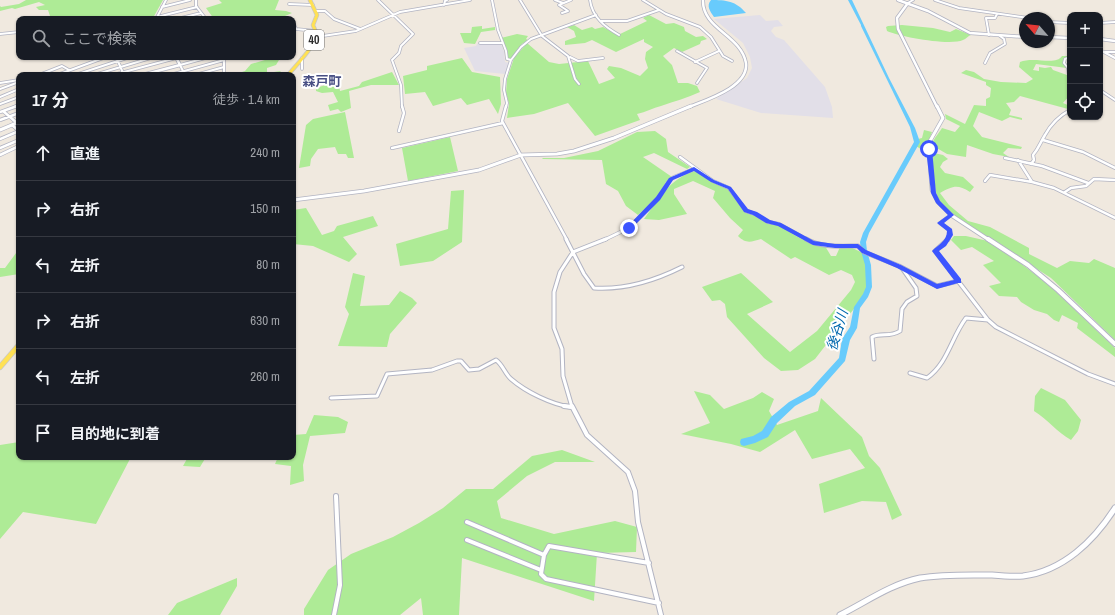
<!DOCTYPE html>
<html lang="ja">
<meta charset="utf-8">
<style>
:root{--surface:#171b24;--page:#242831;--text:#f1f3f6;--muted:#9ea1a6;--line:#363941}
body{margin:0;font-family:"Archivo Narrow","Noto Sans JP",sans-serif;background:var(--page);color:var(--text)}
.controls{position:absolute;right:12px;top:12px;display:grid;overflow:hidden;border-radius:8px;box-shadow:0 1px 3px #0004}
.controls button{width:36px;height:36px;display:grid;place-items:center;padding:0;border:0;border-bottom:1px solid var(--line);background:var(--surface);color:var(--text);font:20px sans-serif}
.compass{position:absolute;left:1019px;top:12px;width:36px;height:36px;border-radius:50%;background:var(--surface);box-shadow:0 1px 3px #0004;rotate:298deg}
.stop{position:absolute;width:12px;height:12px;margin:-9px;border:3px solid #3c55ff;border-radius:50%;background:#fff}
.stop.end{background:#3c55ff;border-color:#fff;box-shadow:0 1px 4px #0008}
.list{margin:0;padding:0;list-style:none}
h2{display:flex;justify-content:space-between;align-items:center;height:52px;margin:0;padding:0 16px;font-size:17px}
h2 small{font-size:13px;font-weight:400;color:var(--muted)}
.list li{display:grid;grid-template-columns:26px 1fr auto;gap:12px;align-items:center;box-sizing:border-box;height:56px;padding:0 16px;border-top:1px solid var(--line)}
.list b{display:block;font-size:15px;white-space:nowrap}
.list em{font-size:13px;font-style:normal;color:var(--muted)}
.icon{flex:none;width:22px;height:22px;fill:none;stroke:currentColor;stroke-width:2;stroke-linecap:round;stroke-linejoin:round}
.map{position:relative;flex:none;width:1115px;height:615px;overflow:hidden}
.search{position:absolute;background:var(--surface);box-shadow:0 1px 3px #0004;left:16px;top:16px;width:280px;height:44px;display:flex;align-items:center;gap:10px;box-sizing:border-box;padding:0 14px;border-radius:8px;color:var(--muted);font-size:15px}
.panel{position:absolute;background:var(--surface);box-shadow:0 1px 3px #0004;left:16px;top:72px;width:280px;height:388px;border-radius:8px}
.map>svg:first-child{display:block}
</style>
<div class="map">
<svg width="1115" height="615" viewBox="0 0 1115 615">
<rect width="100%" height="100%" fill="#f0e9df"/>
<path fill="#e2dfe8" d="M760,15L766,21L778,20L783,26L774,27L771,31L776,37L784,40L825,87L832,107L833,118L761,113L716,99L747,78L752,68L750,57L743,43L714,19Z
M478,43H501L504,52L505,62L509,63L507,72L505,74L475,71L464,48L476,46Z"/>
<path fill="#aeeb96" d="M26,0H163L153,18L147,19H51L48,10H39L36,7L45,5L39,2L15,9L12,8L0,11V6L1,7L19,4Z
M219,0H279L275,10L286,11L292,13L278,19H214L206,8L222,3Z
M649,15L666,24L674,23L684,27L685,31L696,37L703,36L707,39L701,41L700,44L682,52L674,48L663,56L672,65L678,83H688L697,86L700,92C687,98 675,101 661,106C653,108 646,112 637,114L640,120L595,136L568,103L534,114L507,118L509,104L506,93L507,79L514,58L527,43L549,62L559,64L588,61L599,84L615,78L607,69L609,66L621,68L640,76L648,68L645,59L646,52L653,47L644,42V39L616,52L592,40L585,43L565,45V41L576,37L574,31L567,27L574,25L582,30L592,27L595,29L603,27L618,35L647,21L643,18Z
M902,25L933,28L950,32L956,29L971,35C968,36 966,39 963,40C950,46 901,37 887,31L886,27L888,26Z
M482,26V29L495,27V30L481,32L475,44L464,43L460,33H471L472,27Z
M517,34L528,36L526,39L528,40L522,44L511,59H508L507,49L501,38Z
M1062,56H1070L1063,60V63L1067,68L1036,64L1033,70L1039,71V67L1045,68L1051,67L1053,70L1067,75C1067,82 1070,87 1070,95L1063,103L1070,106L1068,109L1020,96L1014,102L1006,103L1011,110L1009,115L1022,118V120L1010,117L1002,121L979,112L973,126L982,137L1022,147L1021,149L1008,148L1003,153L1009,157L993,154L967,145L966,157L947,154L935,147L934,153L943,155L948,159L943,162L940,167L945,173L963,177L974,187L970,192C957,184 953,186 940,193L949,205L968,221L990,227L1029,248V254L1057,268L1070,261L1089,263L1094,259L1115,268V340L1051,278L953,215C948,210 940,204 937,196C935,192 931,148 932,144C934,138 939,133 942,128L955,132L960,126L946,119L945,114L965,124L974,105L986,106V99L990,97L991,88L986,85V82L961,73L966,70L974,72L984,79L1001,82L1026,83L1033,79L1019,67L1020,62C1034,56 1056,66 1062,56Z
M275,57H287L279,60L276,65L267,68V73L281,71L277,75H233L245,71L251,64Z
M462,58L472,72L500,77L501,104L498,114L489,99L467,105L461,98L433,106L425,92L405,94L403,76L427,70V66Z
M392,72L399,85H371L349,91L351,108L341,112L338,109L330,111L328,105L338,102L333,92L322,93L316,91V89C324,84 330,84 339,85L340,91L359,86L362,82Z
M345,112L354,158H348L346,154H338L335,147L318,149L311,159L310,166L299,168L306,125L313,119Z
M924,130L932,132L927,146V153L916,146L918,139L922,138Z
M655,131L666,139L668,152L690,167L687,169L654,153L643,157L672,177L666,182L656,199L638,215L626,206L618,191L606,184L602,160L543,159L542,158H564L598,151L637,132Z
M450,137L458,171L408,181L402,148Z
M695,171L729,189L745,211L755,215L768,222L778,225L796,236L812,244L825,246L831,256H836L840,247L848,246L863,253C868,264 870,280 867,292L815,359L798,370L781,371L764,358L727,317L725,304L720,300L712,301L702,287L741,273L773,302L747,314L790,352L817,331L851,290L855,282L852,275L841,270L829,275L795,257L791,259L761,239C751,242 746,244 738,236L743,230L730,218L713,198L715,191L693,181L674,189V194L687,214L659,220L644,219C659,199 670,178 695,171Z
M464,190L462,242L433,261L400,266L396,244L448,229L451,191Z
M306,208L322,235L334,231L337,226L373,216L378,226L343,237L357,254L349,262L313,246L293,244V210Z
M954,236H966L988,241L1007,253L1048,284L1115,348V357L1077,328L1078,323L1062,315L1059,322L1054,320L1047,314L1034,310L1021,302L1017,297L999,296L989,286L1001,283L983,265L994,261L972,247L961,250L951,240Z
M19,249V274L0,277V268H5Z
M353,273L365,276L360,306L389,305L400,291L412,298L417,303L390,334L387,347L338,346L349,314L345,307Z
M1041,388L1065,400L1081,420L1078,431L1071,440C1057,432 1047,419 1034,411L1035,396Z
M694,391L710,395L724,409L753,398L762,392L774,399L769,411L777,425L818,411L821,398L862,437L869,456L880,468L902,515L892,520L886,502L862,501L824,513L819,484L865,468L850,449L812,459L795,430L760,452L731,444L681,434L710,423Z
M314,415L338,417L348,422L345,433L310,436L303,465L304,481L290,485L291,466L275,464L278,457H293V435L306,434Z
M19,442V457H131L96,524L23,512L0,539V445Z
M562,450L595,462H555L527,476L497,501L501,518L554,534L615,521L637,527L636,552L597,553L594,601L462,558L459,615H423L421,598L400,615H304V609L328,570L351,554L393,537L419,523L443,508L466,489H493L532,456Z
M188,457H206L200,467L183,466Z
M237,578V586L220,615H168L177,603Z"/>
<path fill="#68cbfc" d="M711,0C726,0 736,1 746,13L714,17C710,11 706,6 711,0Z"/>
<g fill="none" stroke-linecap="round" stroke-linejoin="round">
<path fill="#68cbfc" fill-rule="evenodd" d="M848,0H852L889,78L915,128L920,142L869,233L866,242L867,251L871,265L872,287L868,297L860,308L857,328L850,340L845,361L815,395L795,406L777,423L768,437L755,443L744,446L741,445L740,442L741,439L753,436L762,431L771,417L789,402L809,391L839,358L842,339L850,327L854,307L863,294L866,287L865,265L861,251L860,242L863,233L914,142L910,127L861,26V25Z"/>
<defs>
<path id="street-far3" d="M196,0V6L206,19
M378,0L413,34L401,46L399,53L392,60L401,85L402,107
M492,0L498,30L506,51L507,59L511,60
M520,0L542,36L568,56L575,79L579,84
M555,0L563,3
M590,0C592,17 605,27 619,35
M643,0L666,14L700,27L711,37L723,56L732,61
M935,0L959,8L1029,18
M908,3L913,0
M289,4L313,5
M444,5L445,1L447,0
M162,7L190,0
M316,11H325L334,19L360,29
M562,13L568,11L559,5L571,0
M157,17L197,7
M156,19L166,0
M177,19L201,13
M601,21H627L659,10
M293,22L296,29L316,31
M1049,22L1070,23
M1100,23L1115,22
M0,34L19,32
M989,35L986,18H995L997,14
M316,37L356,31L400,12L470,0
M480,43H502
M1100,50L1115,58
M677,51L707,68L697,83
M1105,52H1115
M116,57L124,75
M224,57V75
M570,57L578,61L603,58
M1070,57L1065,59L1064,63L1068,68L1070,85
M302,58V69
M695,62L719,51
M985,63L990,53L1005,44L1004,39L1000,36
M39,75L62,66L69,70
M57,75L106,57
M75,75L130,57
M94,75L154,57
M113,75L180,57
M170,75L224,60
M185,75L180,65L209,57
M195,75L224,67
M0,83L19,80
M0,89L19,82
M1100,90L1115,100
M0,97L19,89
M0,104L19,97
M14,107L19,105
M506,107L507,103L504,90L505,79L511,60L521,47L531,39L596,15"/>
<path id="street-far2" d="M506,106L502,121L567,240
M3,111L17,123
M0,112L17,106
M0,120L19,113
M12,125L19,131
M399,131L404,113L402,106
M0,139L19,131
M1043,140L1083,152L1115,168
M0,148L19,140
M392,148L503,123
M0,155L19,146
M680,157L713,181L729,188L746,211L755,214L768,222L779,224L808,240
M1005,158L1042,166L1088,183
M1018,160L1032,182
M1031,164L1034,160L1033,155C1039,148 1040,143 1045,135C1051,124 1059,116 1070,110
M985,181L990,175L1032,182L1054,188L1115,218
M1065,192L1071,188L1086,186L1094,179L1115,180
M604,240L629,228L658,198L669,181L674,177L694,169
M948,240L950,230L940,223L951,215"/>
<path id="street-far1" d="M566,239L584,274L594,288C624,290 656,280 682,267
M806,239C821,248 841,246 858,246L864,252L899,266L937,286L958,281
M948,239L935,251L988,320L996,327L1088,374L1115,384
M874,359L872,337C882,332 889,338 900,331L902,309L907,302L917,296L916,288L902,268
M910,373L927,378C948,363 951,338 966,318L988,320
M331,398L377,396L387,374L432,370L457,361H461L469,370L479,369L496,360C503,365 505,374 511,379C526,392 551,404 570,407
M572,407L563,376L562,349L554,328V292L560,272L573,252L606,239"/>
<path id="street" d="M564,406L572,407
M572,406L587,435L628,472L635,491L638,522L661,615
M467,522L544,555
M467,540L541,570
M649,563L549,546L544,555L541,574L546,579L659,603
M334,615L340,585L336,496"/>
<path id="secondary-far3" d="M898,0L928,11L970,33L1025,37
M908,3L897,18L898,29L937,107
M1049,37L1070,38
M1100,39L1115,41
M142,75L180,65L176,57
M689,107C706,100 749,87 746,63C741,35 702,29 703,0"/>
<path id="secondary-far2" d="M937,106L943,118L930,141L929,149L932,190L938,202L951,215L989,240
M0,130L19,122
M293,200L364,191L479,170L521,155L557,154L574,151L614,138L691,106"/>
<path id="secondary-far1" d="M988,239L1028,265L1058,290L1115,344"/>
<path id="secondary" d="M840,615C866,602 891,584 920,578C944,574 968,575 992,575C1002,576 1013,577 1023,576C1063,571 1094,541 1115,508"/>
<path id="primary-far1" d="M288,75C295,66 316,46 316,34C316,31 314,28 313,25L317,15L310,0"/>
<path id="primary" d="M0,367L19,345"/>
</defs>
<use href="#street-far3" stroke="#b2b4c2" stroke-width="3.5"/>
<use href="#street-far2" stroke="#b2b4c2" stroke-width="4"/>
<use href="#street-far1" stroke="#b2b4c2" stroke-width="5"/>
<use href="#street" stroke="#b2b4c2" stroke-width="6"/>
<use href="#secondary-far3" stroke="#b2b4c2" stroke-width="4"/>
<use href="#secondary-far2" stroke="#b2b4c2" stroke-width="4.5"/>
<use href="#secondary-far1" stroke="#b2b4c2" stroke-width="6"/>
<use href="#secondary" stroke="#b2b4c2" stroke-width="7"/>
<use href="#primary-far1" stroke="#c8c8c8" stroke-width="4.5"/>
<use href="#primary" stroke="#c8c8c8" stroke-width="6"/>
<use href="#street-far3" stroke="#fff" stroke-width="2"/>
<use href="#street-far2" stroke="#fff" stroke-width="2.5"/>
<use href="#street-far1" stroke="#fff" stroke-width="3"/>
<use href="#street" stroke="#fff" stroke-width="4"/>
<use href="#secondary-far3" stroke="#fff" stroke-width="2.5"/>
<use href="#secondary-far2" stroke="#fff" stroke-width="3"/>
<use href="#secondary-far1" stroke="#fff" stroke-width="4"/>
<use href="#secondary" stroke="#fff" stroke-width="5"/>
<use href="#primary-far1" stroke="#ffe154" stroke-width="3"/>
<use href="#primary" stroke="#ffe154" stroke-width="4.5"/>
</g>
<path fill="#3c55ff" d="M929,148L932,149L936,193L940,201L954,215L944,223L952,229L953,235L946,246L939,251L961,279V283H958L937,289L897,268L862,253L857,248H835L813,245L778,226L766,223L753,215L744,212L728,189L711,182L694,171L673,180L660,200L631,229L626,228L656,197L669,178L694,167L714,180L731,187L748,209L757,212L770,220L781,223L814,241L835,244H858L866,250L901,265L937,284L954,280L932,251C938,245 947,241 947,231L937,223L948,215L936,203L931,193L926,149Z"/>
<g text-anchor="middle" stroke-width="4" stroke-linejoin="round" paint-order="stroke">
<rect fill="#fff" stroke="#6c6c6c" stroke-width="1" x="304" y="30" width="20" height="20" rx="3"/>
<g font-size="12" font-weight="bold" fill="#2d2d2d">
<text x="314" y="44">40</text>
</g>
<g font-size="13" font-weight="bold" fill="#484f84" stroke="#fff">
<text x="322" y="86">森戸町</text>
</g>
<g font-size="14" font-style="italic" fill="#0068ae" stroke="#fff">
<text transform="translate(837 330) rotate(-73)" y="5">後谷川</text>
</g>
</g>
</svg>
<div class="controls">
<button>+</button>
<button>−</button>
<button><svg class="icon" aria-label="locate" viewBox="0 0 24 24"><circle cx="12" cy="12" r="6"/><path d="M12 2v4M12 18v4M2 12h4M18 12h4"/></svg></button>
</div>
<svg class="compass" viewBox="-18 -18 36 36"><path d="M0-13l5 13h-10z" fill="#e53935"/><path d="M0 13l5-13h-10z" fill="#9ea1a6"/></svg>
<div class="stop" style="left:929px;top:149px"></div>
<div class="stop end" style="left:629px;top:228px"></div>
<div class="search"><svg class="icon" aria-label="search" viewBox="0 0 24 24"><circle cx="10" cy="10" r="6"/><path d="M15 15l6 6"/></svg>ここで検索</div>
<section class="panel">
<h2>17 分<small>徒歩 · 1.4 km</small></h2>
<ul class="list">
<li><svg class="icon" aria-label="ahead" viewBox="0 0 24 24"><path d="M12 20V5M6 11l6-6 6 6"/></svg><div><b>直進</b></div><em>240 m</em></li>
<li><svg class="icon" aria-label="right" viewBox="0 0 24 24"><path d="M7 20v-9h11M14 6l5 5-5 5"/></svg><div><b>右折</b></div><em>150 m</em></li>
<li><svg class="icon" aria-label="left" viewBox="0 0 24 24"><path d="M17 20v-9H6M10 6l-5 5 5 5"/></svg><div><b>左折</b></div><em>80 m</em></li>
<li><svg class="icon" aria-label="right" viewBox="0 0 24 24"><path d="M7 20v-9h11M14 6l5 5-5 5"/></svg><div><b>右折</b></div><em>630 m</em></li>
<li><svg class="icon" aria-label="left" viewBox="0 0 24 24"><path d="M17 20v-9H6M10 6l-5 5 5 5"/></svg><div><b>左折</b></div><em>260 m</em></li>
<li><svg class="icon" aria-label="arrive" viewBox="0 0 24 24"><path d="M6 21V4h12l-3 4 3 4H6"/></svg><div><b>目的地に到着</b></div></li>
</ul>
</section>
</div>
